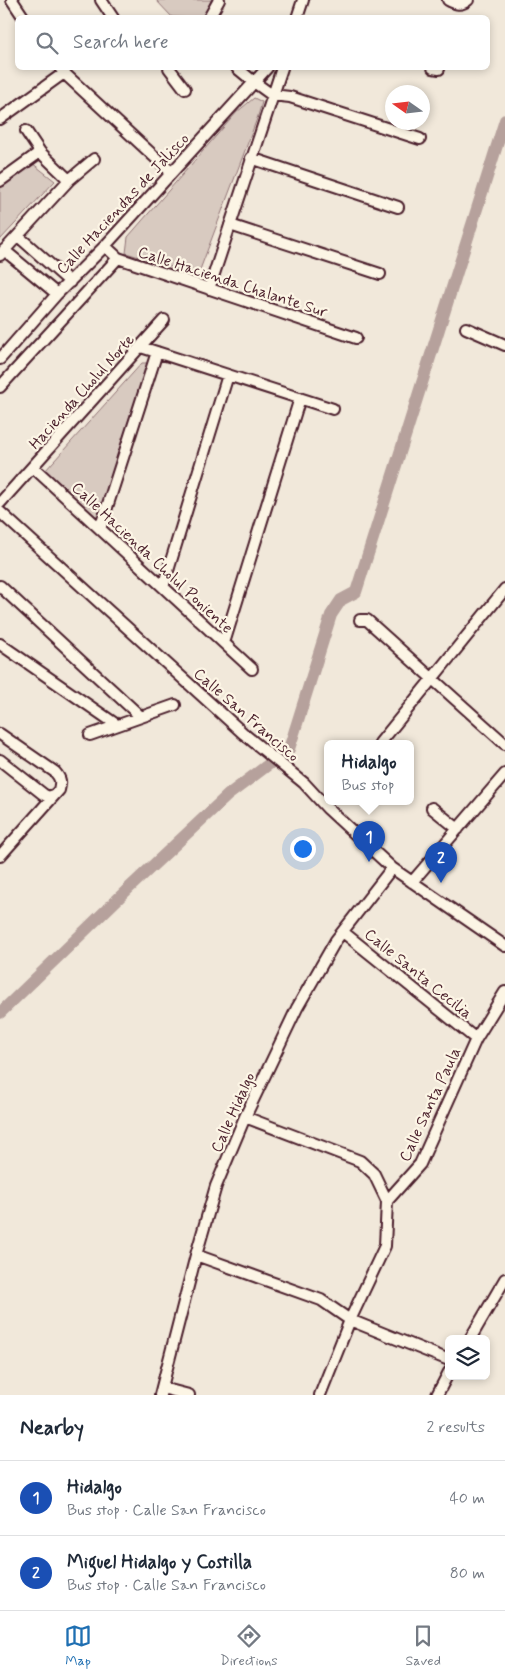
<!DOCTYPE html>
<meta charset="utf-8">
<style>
:root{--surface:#fff;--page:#f2f2f3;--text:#1f2937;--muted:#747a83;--line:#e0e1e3;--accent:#1f6fb2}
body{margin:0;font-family:Mynerve,sans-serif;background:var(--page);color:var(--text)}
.controls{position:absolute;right:15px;bottom:15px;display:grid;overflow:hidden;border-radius:8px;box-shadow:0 2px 8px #0003}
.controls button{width:45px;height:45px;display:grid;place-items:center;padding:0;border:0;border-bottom:1px solid var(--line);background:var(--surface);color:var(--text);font:25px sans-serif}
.compass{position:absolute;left:385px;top:85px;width:45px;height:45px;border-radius:50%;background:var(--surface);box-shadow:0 2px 8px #0003;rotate:284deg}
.you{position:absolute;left:302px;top:848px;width:18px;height:18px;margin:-12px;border:4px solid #fff;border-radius:50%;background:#1a73e8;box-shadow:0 0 0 8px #1a73e833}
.badge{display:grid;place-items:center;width:32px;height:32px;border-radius:50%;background:var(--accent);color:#fff;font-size:16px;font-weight:700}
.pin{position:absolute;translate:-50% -41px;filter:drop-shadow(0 1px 2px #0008)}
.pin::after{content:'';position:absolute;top:26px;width:18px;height:15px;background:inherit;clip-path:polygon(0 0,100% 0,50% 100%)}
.popup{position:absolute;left:324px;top:740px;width:90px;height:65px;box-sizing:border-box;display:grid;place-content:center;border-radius:8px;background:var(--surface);filter:drop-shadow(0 1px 4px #0005);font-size:16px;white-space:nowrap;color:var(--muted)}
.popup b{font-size:19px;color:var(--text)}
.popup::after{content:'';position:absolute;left:50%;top:100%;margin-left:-10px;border:10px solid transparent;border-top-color:var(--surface)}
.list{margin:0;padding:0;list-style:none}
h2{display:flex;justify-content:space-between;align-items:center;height:65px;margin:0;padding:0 20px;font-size:21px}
h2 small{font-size:16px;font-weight:400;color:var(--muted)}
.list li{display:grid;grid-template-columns:32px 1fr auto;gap:15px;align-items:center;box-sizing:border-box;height:75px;padding:0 20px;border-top:1px solid var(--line)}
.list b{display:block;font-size:19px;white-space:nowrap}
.list p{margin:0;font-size:16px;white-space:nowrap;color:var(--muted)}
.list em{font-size:16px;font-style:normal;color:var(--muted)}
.icon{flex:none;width:28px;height:28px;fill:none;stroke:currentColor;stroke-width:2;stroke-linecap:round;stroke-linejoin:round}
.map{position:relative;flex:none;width:505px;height:1395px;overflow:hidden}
.search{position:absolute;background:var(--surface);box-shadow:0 2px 8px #0003;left:15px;right:15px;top:15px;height:55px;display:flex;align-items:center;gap:12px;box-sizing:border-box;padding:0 18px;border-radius:8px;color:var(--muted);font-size:19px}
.sheet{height:215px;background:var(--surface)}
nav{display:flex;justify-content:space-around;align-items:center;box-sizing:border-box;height:70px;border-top:1px solid var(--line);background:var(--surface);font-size:14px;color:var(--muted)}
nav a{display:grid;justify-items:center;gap:2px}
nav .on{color:var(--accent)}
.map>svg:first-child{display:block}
</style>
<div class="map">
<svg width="505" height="1395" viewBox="0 0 505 1395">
<rect width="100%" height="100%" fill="#f1e8da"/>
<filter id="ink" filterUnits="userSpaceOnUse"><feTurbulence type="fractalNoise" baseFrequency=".02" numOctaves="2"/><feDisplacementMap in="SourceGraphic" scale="10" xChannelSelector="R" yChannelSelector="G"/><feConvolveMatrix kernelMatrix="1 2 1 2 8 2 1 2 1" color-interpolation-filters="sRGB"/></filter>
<g filter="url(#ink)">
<path fill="#d8cac0" stroke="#917476" d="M156,0H211L207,11L200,18L172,17Z
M254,98L262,102L258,116L198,275L126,253L128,237L237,112Z
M32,163L55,181L0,240V187Z
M142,363H149L98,516L91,515L45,471Z"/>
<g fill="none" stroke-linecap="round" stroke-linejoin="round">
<path stroke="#b6a19c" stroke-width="12" d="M0,1013L129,888L228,795L289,749L331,615L341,600L356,592L505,120"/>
<defs>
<path id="minor" d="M12,0L24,18
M101,0L113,18
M448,0C455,4 461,6 468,0
M209,18L219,0
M297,18L303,0
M60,68L64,73L171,172
M169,68L185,89
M237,68L254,82L272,95L290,97L420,139
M433,68L439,69
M0,119L64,73
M26,131L40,152L69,180
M251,158L398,207
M0,181L40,152
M230,225L380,274
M18,236L70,282
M105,246L118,258L356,338
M4,250L57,294
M0,255L69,180L94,159
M209,289L282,68
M466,328L505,345
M141,347L333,409
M0,359L57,294L105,246L267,68
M0,387L118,258
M33,467L252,669
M0,503L164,320
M0,512L244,734L304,783L327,808L392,868L505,946
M100,529L157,352
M0,586L141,717
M163,587L228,375
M360,620H367L505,744
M224,643L300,398
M0,644L117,725
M0,734L55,772C61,779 61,782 59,790L0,856
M90,735L175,705
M380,743L505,589
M0,760L43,794L48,797L54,795
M432,808L458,829
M412,882L505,774
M343,932L476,1039
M245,1117L360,1161L374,1174L387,1201
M196,1255L321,1300L350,1320L449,1360
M470,1339L505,1279
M162,1388L189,1395
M160,1395L196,1255L216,1186L245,1117L297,1008L336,940L392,868
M320,1395L350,1320L385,1246L387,1201L420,1164L476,1039L505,992
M437,1395L449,1372"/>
</defs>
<use href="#minor" stroke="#4a1f2b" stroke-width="14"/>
<use href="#minor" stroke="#fcf5e5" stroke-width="10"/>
</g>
</g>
<g text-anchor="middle" stroke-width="4.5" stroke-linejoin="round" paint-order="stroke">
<g font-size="16" fill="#4a1f2b" stroke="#fcf5e5">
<text transform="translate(122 203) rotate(-47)" y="6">Calle Haciendas de Jalisco</text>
<text transform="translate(233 281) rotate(18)" y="6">Calle Hacienda Chalante Sur</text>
<text transform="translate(81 391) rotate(-48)" y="6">Hacienda Cholul Norte</text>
<text transform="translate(153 557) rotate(43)" y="6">Calle Hacienda Cholul Poniente</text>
<text transform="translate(247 714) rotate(41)" y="6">Calle San Francisco</text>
<text transform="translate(419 973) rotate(39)" y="6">Calle Santa Cecilia</text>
<text transform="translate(429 1104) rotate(-65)" y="6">Calle Santa Paula</text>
<text transform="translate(232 1112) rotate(-66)" y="6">Calle Hidalgo</text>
</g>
</g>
</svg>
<div class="controls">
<button><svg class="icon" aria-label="layers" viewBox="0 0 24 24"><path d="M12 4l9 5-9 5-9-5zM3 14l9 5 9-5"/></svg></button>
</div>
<svg class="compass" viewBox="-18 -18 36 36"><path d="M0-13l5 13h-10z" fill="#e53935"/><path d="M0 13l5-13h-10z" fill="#747a83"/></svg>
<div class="you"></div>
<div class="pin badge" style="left:369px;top:862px;background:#1a4fb4">1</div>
<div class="popup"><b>Hidalgo</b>Bus stop</div>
<div class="pin badge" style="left:441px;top:883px;background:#1a4fb4">2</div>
<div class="search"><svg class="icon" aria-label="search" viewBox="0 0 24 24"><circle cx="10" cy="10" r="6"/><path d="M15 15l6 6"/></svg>Search here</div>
</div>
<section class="sheet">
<h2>Nearby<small>2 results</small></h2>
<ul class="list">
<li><span class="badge" style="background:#1a4fb4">1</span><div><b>Hidalgo</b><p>Bus stop · Calle San Francisco</p></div><em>40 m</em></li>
<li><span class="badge" style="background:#1a4fb4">2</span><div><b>Miguel Hidalgo y Costilla</b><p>Bus stop · Calle San Francisco</p></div><em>80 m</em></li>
</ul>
</section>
<nav>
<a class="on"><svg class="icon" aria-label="map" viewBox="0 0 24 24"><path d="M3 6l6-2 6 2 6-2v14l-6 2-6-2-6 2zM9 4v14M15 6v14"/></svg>Map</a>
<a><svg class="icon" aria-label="directions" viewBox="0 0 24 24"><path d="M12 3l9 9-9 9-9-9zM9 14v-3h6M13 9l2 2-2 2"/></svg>Directions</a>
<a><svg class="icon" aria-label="saved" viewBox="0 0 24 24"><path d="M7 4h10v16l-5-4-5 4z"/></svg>Saved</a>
</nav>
